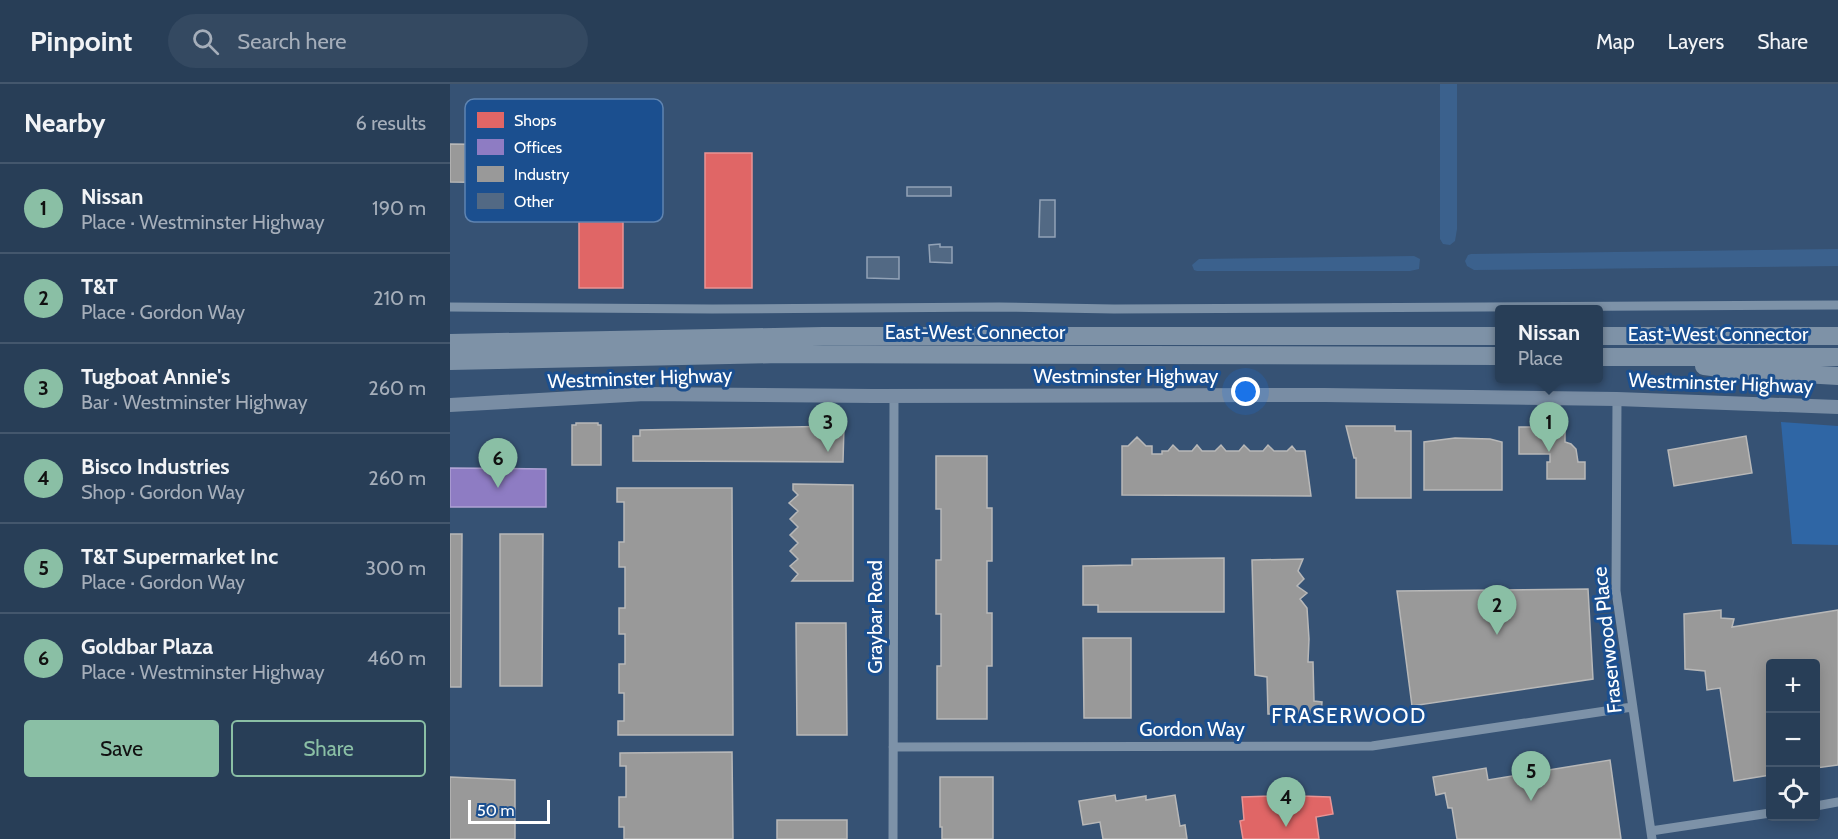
<!DOCTYPE html>
<meta charset="utf-8">
<style>
:root{--surface:#283e57;--page:#344961;--text:#f1f3f6;--muted:#a5aeba;--line:#44576d;--accent:#8abfa5}
body{margin:0;font-family:Cabin,sans-serif;background:var(--page);color:var(--text)}
.controls{position:absolute;right:18px;bottom:18px;display:grid;overflow:hidden;border-radius:6px;box-shadow:0 3px 15px #0003}
.controls button{width:54px;height:54px;display:grid;place-items:center;padding:0;border:0;border-bottom:2px solid var(--line);background:var(--surface);color:var(--text);font:30px sans-serif}
.scale{position:absolute;left:18px;bottom:15px;width:82px;box-sizing:border-box;padding-left:6px;border:3px solid #fff;border-top:0;font-size:16px;line-height:21px;white-space:nowrap;color:#fff;-webkit-text-stroke:4px #1b4f8f;paint-order:stroke}
.you{position:absolute;left:796px;top:308px;width:21px;height:21px;margin:-15px;border:4px solid #fff;border-radius:50%;background:#1a73e8;box-shadow:0 0 0 9px #1a73e833}
.badge{display:grid;place-items:center;width:39px;height:39px;border-radius:50%;background:var(--accent);color:#111;font-size:20px;font-weight:700}
.pin{position:absolute;translate:-50% -50px;filter:drop-shadow(0 2px 3px #0008)}
.pin::after{content:'';position:absolute;top:32px;width:21px;height:18px;background:inherit;clip-path:polygon(0 0,100% 0,50% 100%)}
.popup{position:absolute;left:1045px;top:221px;width:108px;height:78px;box-sizing:border-box;display:grid;place-content:center;border-radius:6px;background:var(--surface);filter:drop-shadow(0 2px 4px #0005);font-size:20px;white-space:nowrap;color:var(--muted)}
.popup b{font-size:22px;color:var(--text)}
.popup::after{content:'';position:absolute;left:50%;top:100%;margin-left:-12px;border:12px solid transparent;border-top-color:var(--surface)}
.list{margin:0;padding:0;list-style:none}
h2{display:flex;justify-content:space-between;align-items:center;height:78px;margin:0;padding:0 24px;font-size:26px}
h2 small{font-size:20px;font-weight:400;color:var(--muted)}
.list li{display:grid;grid-template-columns:39px 1fr auto;gap:18px;align-items:center;box-sizing:border-box;height:90px;padding:0 24px;border-top:2px solid var(--line)}
.list b{display:block;font-size:22px;white-space:nowrap}
.list p{margin:0;font-size:20px;white-space:nowrap;color:var(--muted)}
.list em{font-size:20px;font-style:normal;color:var(--muted)}
.actions{display:flex;gap:12px;padding:18px 24px}
.actions a{flex:1;padding:14px 0;border:2px solid var(--accent);border-radius:6px;text-align:center;font-size:21px;color:var(--accent)}
.actions .main{background:var(--accent);color:#111}
.icon{flex:none;width:33px;height:33px;fill:none;stroke:currentColor;stroke-width:2;stroke-linecap:round;stroke-linejoin:round}
.map{position:relative;flex:none;width:1388px;height:755px;overflow:hidden}
header{display:flex;align-items:center;gap:36px;box-sizing:border-box;height:84px;padding:0 30px;background:var(--surface);border-bottom:2px solid var(--line)}
header strong{font-size:28px}
nav{display:flex;gap:33px;margin-inline-start:auto;font-size:21px}
.search{width:420px;height:54px;background:var(--page);display:flex;align-items:center;gap:15px;box-sizing:border-box;padding:0 21px;border-radius:33px;color:var(--muted);font-size:22px}
main{display:flex}
aside{flex:1;background:var(--surface)}
.map>svg:first-child{display:block}
</style>
<header>
<strong>Pinpoint</strong>
<div class="search"><svg class="icon" aria-label="search" viewBox="0 0 24 24"><circle cx="10" cy="10" r="6"/><path d="M15 15l6 6"/></svg>Search here</div>
<nav><a>Map</a><a>Layers</a><a>Share</a></nav>
</header>
<main>
<aside>
<h2>Nearby<small>6 results</small></h2>
<ul class="list">
<li><span class="badge">1</span><div><b>Nissan</b><p>Place · Westminster Highway</p></div><em>190 m</em></li>
<li><span class="badge">2</span><div><b>T&amp;T</b><p>Place · Gordon Way</p></div><em>210 m</em></li>
<li><span class="badge">3</span><div><b>Tugboat Annie's</b><p>Bar · Westminster Highway</p></div><em>260 m</em></li>
<li><span class="badge">4</span><div><b>Bisco Industries</b><p>Shop · Gordon Way</p></div><em>260 m</em></li>
<li><span class="badge">5</span><div><b>T&amp;T Supermarket Inc</b><p>Place · Gordon Way</p></div><em>300 m</em></li>
<li><span class="badge">6</span><div><b>Goldbar Plaza</b><p>Place · Westminster Highway</p></div><em>460 m</em></li>
</ul>
<div class="actions"><a class="main">Save</a><a>Share</a></div>
</aside>
<div class="map">
<svg width="1388" height="755" viewBox="0 0 1388 755">
<rect width="100%" height="100%" fill="#365274"/>
<path fill="#2f66a5" d="M1331,338L1388,342V461L1342,460Z"/>
<path fill="#3b618d" d="M990,0H1007V145L1005,157L1000,161L993,160L990,155Z
M1388,165V182L1024,186L1017,182L1015,177L1018,171L1021,170Z
M964,172L970,175L969,185L960,187H747L744,186L742,181L749,175Z"/>
<path fill="#e06666" stroke="#e99494" stroke-width="1.5" d="M129,68H173V204H129Z
M255,69H302V204H255Z
M851,708V712L880,713L883,730L866,733L869,755H793L790,737L794,736L792,713L821,712V709Z"/>
<path fill="#8e7cc3" stroke="#b0a3d5" stroke-width="1.5" d="M0,384L96,385V423H0Z"/>
<path fill="#999" stroke="#b8b8b8" stroke-width="1.5" d="M0,60L89,61L88,99L0,98Z
M126,339H148V341H151V381H122V341H126Z
M394,342L393,378L183,377V352H190V346Z
M896,342H945V347H961V414H906V374H904Z
M1069,343H1115V358L1121,360L1126,365L1128,378H1135V395H1097V378H1100V370H1069Z
M1296,352L1302,389L1224,402L1218,366Z
M687,353L696,362H702V370H712V367H718L723,361L729,367H742L747,361L752,367H765L771,361L776,367H789L794,361L800,367H813L818,361L824,367H837L842,362L846,367H855L861,412L672,411V362H678Z
M1005,354L1040,355L1052,358V406H974V358Z
M486,372H537V424H542V477H537V529H542V582H537V635H487V582H491V530H486V476H491V425H486Z
M343,400L403,401V497H342L348,490L340,482L348,475L340,467L348,459L340,451L348,443L340,435L348,427L339,419L348,411L343,406Z
M167,404H282L283,651H168V637H174V609H169V580H175V550H169V524H175V483H169V458H174V418H167Z
M0,450H12L11,603H0Z
M50,450H93L92,602H50Z
M774,474V528H648V521H633V482L682,481V475Z
M853,475L848,487L854,495L847,502L857,509L850,515L857,524L859,555L858,578H863L864,617L872,618L871,631L818,630L817,593L805,591L802,476Z
M1138,505L1143,595L962,622L947,507Z
M1271,526V534L1284,535L1282,543L1388,526V681L1366,684V580H1320V691L1284,697L1270,604L1257,606L1255,587L1235,585L1234,530Z
M346,539H396L397,651H347Z
M633,554H681V634H634Z
M282,668L283,755H174V743H169V713H176V682H170V669Z
M1160,676L1171,755H1007L1002,724H998L995,709L986,711L983,693L1036,684L1038,696Z
M0,693L65,696V755H0Z
M490,693H543V755H492V743H490Z
M665,711L666,717L696,712V716L725,711L730,742L735,741L737,755H653L650,738L633,741L629,717Z
M327,736H397V755H327Z"/>
<path fill="#526984" stroke="#92a2b6" stroke-width="1.5" d="M457,103H501V112H457Z
M590,116H605V153H589Z
M490,160V163H502V179L480,178L479,161Z
M417,173H449V195L417,194Z"/>
<g fill="none" stroke-linecap="round" stroke-linejoin="round">
<path stroke="#7d92a8" stroke-width="9" d="M0,223L262,225L549,223L664,225L1388,221
M1167,315L1166,507L1202,755
M443,663L922,662L1182,623
M1366,722L1388,718
M1201,747L1320,729
M443,755L444,312"/>
<path stroke="#798da4" stroke-width="14" d="M0,321L195,310L423,312L875,311L1167,315L1388,323"/>
<path stroke="#7e92a7" stroke-width="18" d="M1148,252H1388
M0,259L373,252H1050
M1148,273H1388
M0,277L330,270L1050,272
M1254,282L1286,286L1388,292"/>
</g>
<g text-anchor="middle" stroke-width="6" stroke-linejoin="round" paint-order="stroke">
<g font-size="20" fill="#fff" stroke="#1b4f8f">
<text x="525" y="255">East-West Connector</text>
<text x="1268" y="257">East-West Connector</text>
<text x="676" y="299">Westminster Highway</text>
<text transform="translate(190 294) rotate(-2)" y="7">Westminster Highway</text>
<text transform="translate(1271 299) rotate(2)" y="7">Westminster Highway</text>
<text transform="translate(425 533) rotate(-90)" y="7">Graybar Road</text>
<text transform="translate(1157 556) rotate(-96)" y="7">Fraserwood Place</text>
<text x="742" y="652">Gordon Way</text>
</g>
<g font-size="21" letter-spacing="1.5" fill="#fff" stroke="#1b4f8f">
<text x="899" y="639">FRASERWOOD</text>
</g>
</g>
<rect x="15" y="15" width="198" height="123" rx="9" fill="#1b4f8f" stroke="#5f84b1" stroke-width="1.5"/>
<rect x="27" y="28" width="27" height="16" fill="#e06666"/>
<rect x="27" y="55" width="27" height="16" fill="#8e7cc3"/>
<rect x="27" y="82" width="27" height="16" fill="#999"/>
<rect x="27" y="109" width="27" height="16" fill="#526984"/>
<g font-size="16" fill="#fff">
<text x="64" y="42">Shops</text>
<text x="64" y="69">Offices</text>
<text x="64" y="96">Industry</text>
<text x="64" y="123">Other</text>
</g>
</svg>
<div class="controls">
<button>+</button>
<button>−</button>
<button><svg class="icon" aria-label="locate" viewBox="0 0 24 24"><circle cx="12" cy="12" r="6"/><path d="M12 2v4M12 18v4M2 12h4M18 12h4"/></svg></button>
</div>
<div class="scale">50 m</div>
<div class="you"></div>
<div class="pin badge" style="left:1099px;top:368px">1</div>
<div class="popup"><b>Nissan</b>Place</div>
<div class="pin badge" style="left:1047px;top:551px">2</div>
<div class="pin badge" style="left:378px;top:368px">3</div>
<div class="pin badge" style="left:836px;top:743px">4</div>
<div class="pin badge" style="left:1081px;top:717px">5</div>
<div class="pin badge" style="left:48px;top:404px">6</div>
</div>
</main>
